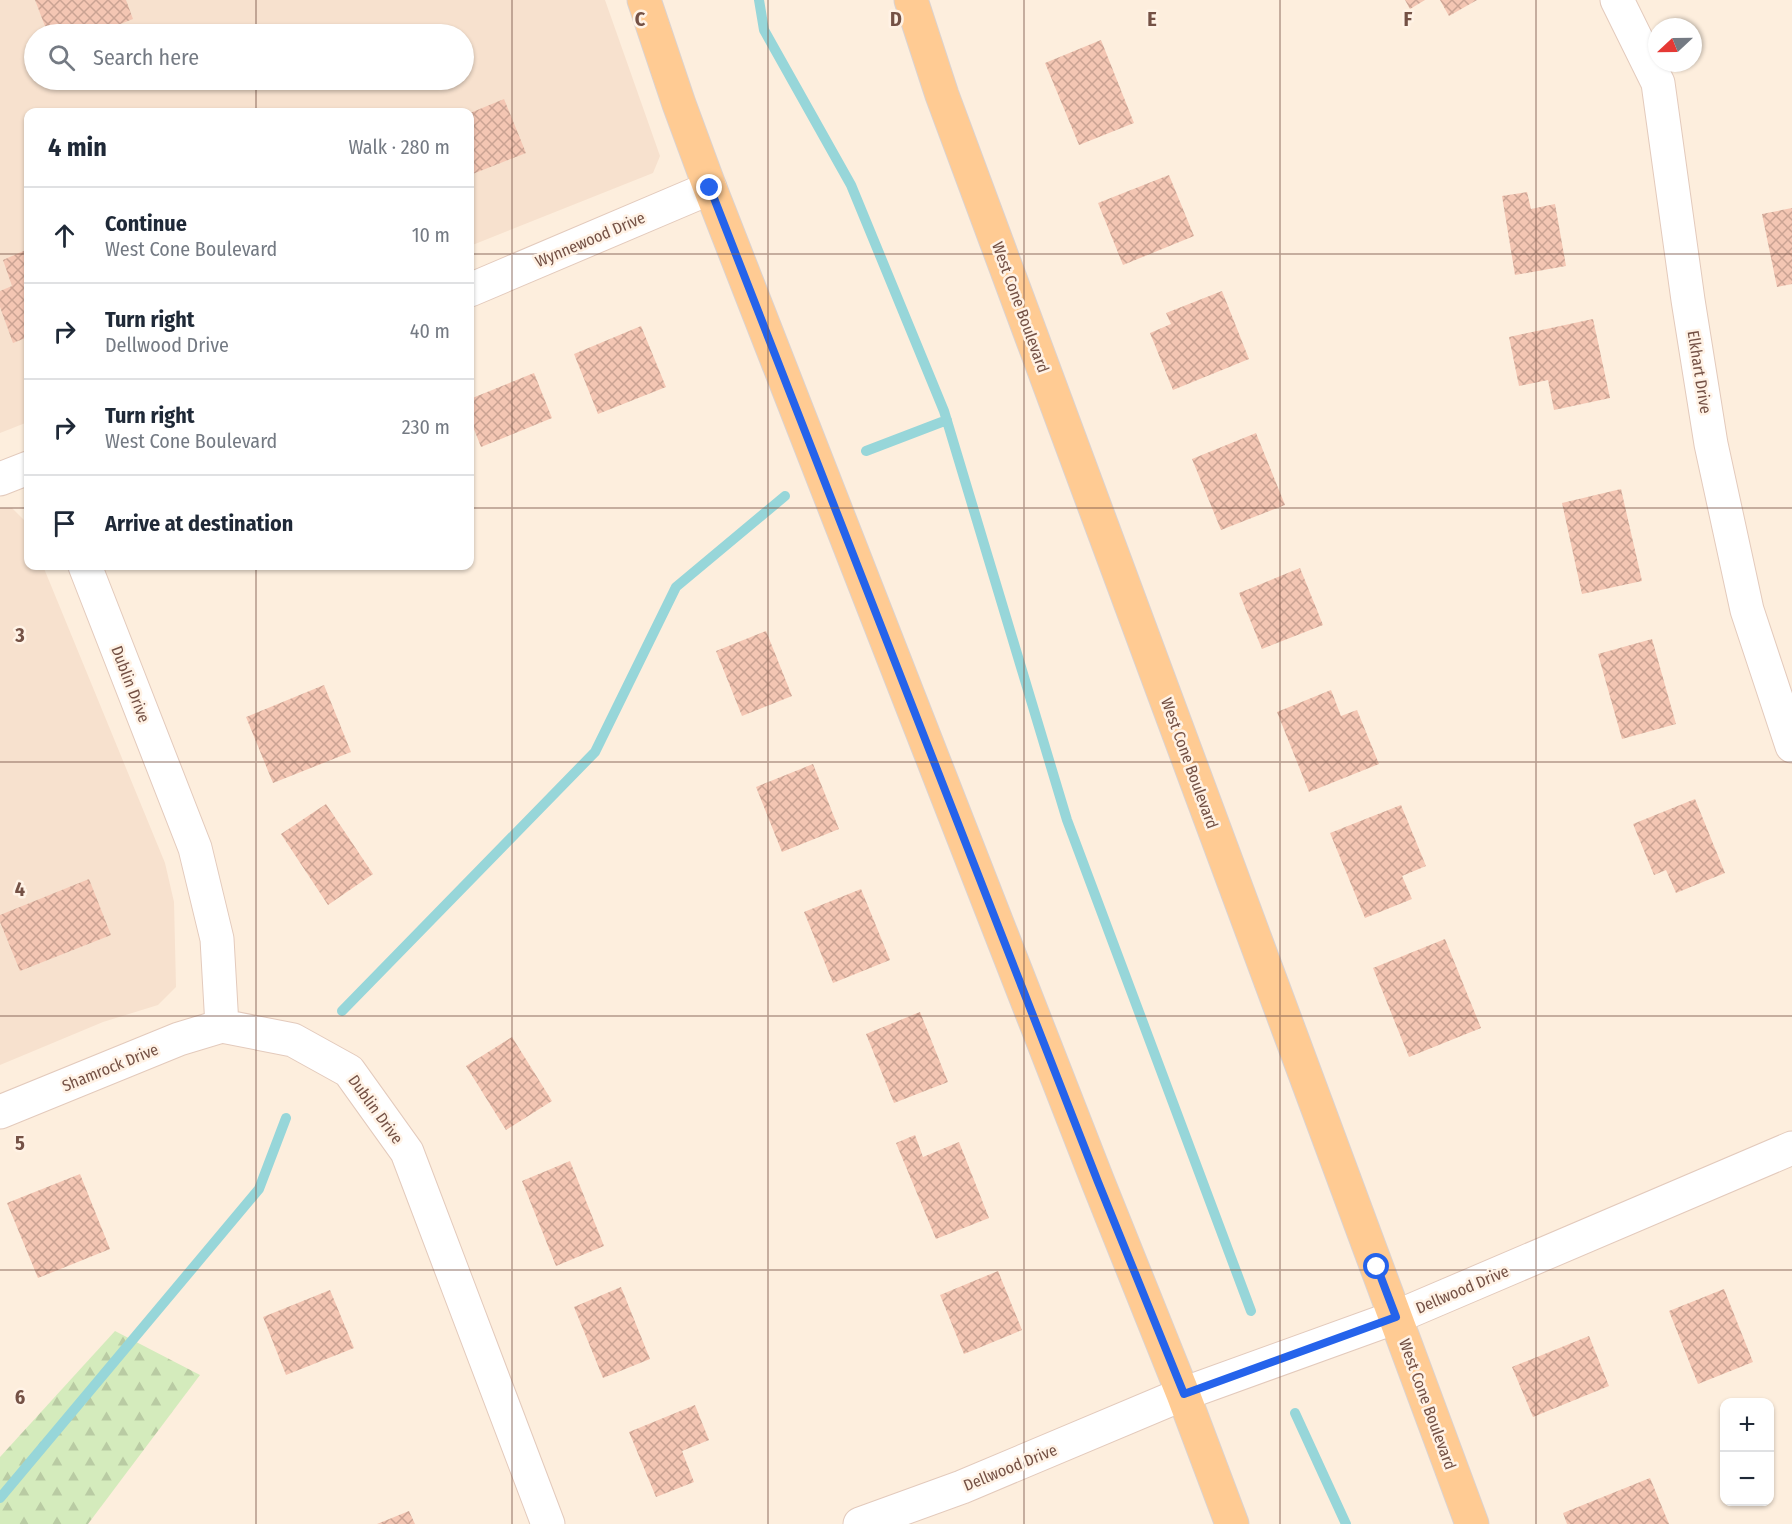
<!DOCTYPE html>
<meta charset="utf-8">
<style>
:root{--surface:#fff;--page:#f6f6f7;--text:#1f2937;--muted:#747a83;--line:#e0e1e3}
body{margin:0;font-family:"Fira Sans Condensed",sans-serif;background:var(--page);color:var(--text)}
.controls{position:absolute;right:18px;bottom:18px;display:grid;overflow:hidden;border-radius:12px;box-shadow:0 2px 4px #0004}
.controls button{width:54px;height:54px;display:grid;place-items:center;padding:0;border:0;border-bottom:2px solid var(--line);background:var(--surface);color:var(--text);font:30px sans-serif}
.compass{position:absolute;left:1648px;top:18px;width:54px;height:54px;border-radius:50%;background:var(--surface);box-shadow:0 2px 4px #0004;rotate:248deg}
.stop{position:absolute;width:18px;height:18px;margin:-14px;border:4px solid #2563eb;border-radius:50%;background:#fff}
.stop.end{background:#2563eb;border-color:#fff;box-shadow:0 2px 6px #0008}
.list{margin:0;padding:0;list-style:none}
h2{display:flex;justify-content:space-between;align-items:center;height:78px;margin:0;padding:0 24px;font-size:26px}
h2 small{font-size:20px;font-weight:400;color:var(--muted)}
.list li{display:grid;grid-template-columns:39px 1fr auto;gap:18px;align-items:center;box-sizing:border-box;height:96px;padding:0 24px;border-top:2px solid var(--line)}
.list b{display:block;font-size:22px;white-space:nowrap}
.list p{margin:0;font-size:20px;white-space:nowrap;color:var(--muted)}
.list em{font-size:20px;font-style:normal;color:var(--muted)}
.icon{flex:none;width:33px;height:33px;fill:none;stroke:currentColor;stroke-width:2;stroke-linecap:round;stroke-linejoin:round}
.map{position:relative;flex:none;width:1792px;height:1524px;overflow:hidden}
.search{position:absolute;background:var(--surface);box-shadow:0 2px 4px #0004;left:24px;top:24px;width:450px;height:66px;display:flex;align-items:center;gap:15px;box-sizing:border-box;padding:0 21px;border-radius:33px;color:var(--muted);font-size:22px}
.panel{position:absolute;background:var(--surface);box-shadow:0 2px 4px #0004;left:24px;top:108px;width:450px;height:462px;border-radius:12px}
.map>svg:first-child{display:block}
</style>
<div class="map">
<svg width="1792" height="1524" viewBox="0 0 1792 1524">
<defs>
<pattern id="forest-firs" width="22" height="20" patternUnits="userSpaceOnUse" patternTransform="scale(1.5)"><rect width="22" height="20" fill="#d4ebbc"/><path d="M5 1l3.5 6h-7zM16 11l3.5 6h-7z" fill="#b9cba3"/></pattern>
<pattern id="building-cross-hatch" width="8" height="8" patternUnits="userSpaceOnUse" patternTransform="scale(1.5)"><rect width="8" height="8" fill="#f4c6b3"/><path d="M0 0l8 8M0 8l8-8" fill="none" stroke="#caa393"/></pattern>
</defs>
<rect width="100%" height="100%" fill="#fdeedd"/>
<path fill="#f7e1ce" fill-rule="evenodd" d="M0,0H605L660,156L653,173L470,246V112H28V422L0,433ZM34,34H464V80H34Z
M0,508H12L26,522L28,529V566H43L165,863L174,902L176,987L158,1005L103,1022L0,1065Z"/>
<path fill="url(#forest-firs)" d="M115,1331L200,1375L88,1524H0V1457Z"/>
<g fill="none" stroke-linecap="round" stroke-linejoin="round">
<path stroke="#97d6d9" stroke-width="10" d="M759,0L764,30L851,185L944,411L1067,820L1251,1311
M866,451L947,420
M342,1011L595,752L676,587L785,496
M1295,1413L1346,1524
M0,1498L259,1189L286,1118"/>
</g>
<path fill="url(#building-cross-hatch)" d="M35,0H126L133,19L95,34H48Z
M1405,0H1425L1410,9Z
M1440,0H1477L1449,16Z
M1101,40L1134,123L1079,145L1045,63Z
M504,99L526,153L470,175V113Z
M1169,175L1194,236L1123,265L1098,203Z
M1527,192L1531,209L1555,204L1566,266L1515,275L1502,196Z
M1792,208V284L1777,287L1762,214Z
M28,249V337L13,343L0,307V291L12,286L3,260Z
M1222,291L1249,359L1173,390L1150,333L1171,324L1166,313Z
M1593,319L1610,398L1554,410L1548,380L1519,386L1509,337Z
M641,326L666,387L598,414L574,354Z
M534,373L552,418L481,447L470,419V399Z
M1256,433L1285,505L1221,530L1192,459Z
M1621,489L1642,581L1582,594L1562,503Z
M1300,568L1323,625L1262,649L1239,593Z
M766,631L792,696L742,716L716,651Z
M1652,639L1676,724L1622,739L1598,654Z
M324,685L351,752L273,783L246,717Z
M1331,690L1341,716L1357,710L1379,764L1309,792L1277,712Z
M813,764L839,829L782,852L756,787Z
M1695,799L1725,873L1676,893L1666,870L1654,875L1633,824Z
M326,804L373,874L328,905L281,834Z
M1401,805L1426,866L1402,876L1412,899L1365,918L1330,833Z
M89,879L111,935L20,971L0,922V915Z
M861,889L890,960L833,983L804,912Z
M1445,939L1481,1028L1409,1057L1373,968Z
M920,1012L948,1082L894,1103L866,1034Z
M512,1037L552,1101L506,1130L466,1066Z
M915,1135L923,1157L959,1142L989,1218L936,1239L896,1143Z
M570,1161L604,1246L556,1266L522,1181Z
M80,1174L110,1249L38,1278L7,1203Z
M998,1271L1022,1330L964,1354L940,1295Z
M621,1287L650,1359L603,1378L574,1307Z
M1724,1289L1753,1362L1698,1384L1669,1311Z
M330,1290L354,1348L286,1375L263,1317Z
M1589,1336L1609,1386L1533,1417L1512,1367Z
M695,1405L709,1440L682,1451L694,1482L656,1497L629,1432Z
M1650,1478L1669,1524H1567L1563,1513Z
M409,1511L415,1524H377Z"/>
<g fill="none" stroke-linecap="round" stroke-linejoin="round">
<defs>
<path id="minor" d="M1617,0L1658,83L1688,300L1711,444L1747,610L1792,746
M470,290L710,188
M0,479L28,468
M85,566L195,848L217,939L222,1026
M0,1112L179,1039L222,1026L293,1040L349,1071L407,1152L548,1524
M860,1524L962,1487L1183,1394L1396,1317L1792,1148"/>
<path id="major" d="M644,0L679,104L710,188L1098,1182L1183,1394L1232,1524
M911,0L942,95L1472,1524"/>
</defs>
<use href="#minor" stroke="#e3cabc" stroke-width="35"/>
<use href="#major" stroke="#dbd2cf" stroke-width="35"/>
<use href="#minor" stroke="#fff" stroke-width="33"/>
<use href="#major" stroke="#ffcb93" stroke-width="33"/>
</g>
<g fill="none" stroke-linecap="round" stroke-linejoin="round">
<path stroke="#2563eb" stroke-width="8" d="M710,188L1098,1182L1184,1394L1396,1317L1377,1267"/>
</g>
<path fill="none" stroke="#745145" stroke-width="1.5" stroke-opacity="0.55" d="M256,0V34M512,0V1524M768,0V1524M1024,0V1524M1280,0V1524M1536,0V1524M256,80V112M0,254H28M470,254H1792M0,508H28M470,508H1792M256,566V1524M0,762H1792M0,1016H1792M0,1270H1792"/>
<g text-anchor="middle" stroke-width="5" stroke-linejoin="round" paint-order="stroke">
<g font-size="16" fill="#745145" stroke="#fff2e5">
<text transform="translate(590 239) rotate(-23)" y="6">Wynnewood Drive</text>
<text transform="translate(1021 307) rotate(70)" y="6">West Cone Boulevard</text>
<text transform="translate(1700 372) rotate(81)" y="6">Elkhart Drive</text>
<text transform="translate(131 684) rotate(69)" y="6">Dublin Drive</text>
<text transform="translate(1190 763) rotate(70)" y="6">West Cone Boulevard</text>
<text transform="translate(110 1067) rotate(-22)" y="6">Shamrock Drive</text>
<text transform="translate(376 1109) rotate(54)" y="6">Dublin Drive</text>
<text transform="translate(1462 1289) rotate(-23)" y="6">Dellwood Drive</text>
<text transform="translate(1428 1404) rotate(70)" y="6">West Cone Boulevard</text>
<text transform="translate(1010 1467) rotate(-22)" y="6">Dellwood Drive</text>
</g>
</g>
<g font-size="20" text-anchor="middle" font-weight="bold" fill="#745145" stroke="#fff2e5" stroke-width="5" stroke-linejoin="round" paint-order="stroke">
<text x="640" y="26">C</text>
<text x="896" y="26">D</text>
<text x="1152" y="26">E</text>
<text x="1408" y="26">F</text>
<text x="20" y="642">3</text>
<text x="20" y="896">4</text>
<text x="20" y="1150">5</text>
<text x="20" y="1404">6</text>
</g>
</svg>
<div class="controls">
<button>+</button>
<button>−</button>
</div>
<svg class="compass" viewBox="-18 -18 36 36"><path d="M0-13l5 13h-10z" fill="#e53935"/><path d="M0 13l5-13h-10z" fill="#747a83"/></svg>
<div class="stop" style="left:1377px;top:1267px"></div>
<div class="stop end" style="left:710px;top:188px"></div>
<div class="search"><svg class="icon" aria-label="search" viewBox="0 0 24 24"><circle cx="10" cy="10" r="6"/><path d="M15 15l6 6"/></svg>Search here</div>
<section class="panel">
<h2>4 min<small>Walk · 280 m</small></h2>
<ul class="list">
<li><svg class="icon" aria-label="ahead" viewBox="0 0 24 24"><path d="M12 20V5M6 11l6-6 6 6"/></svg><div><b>Continue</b><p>West Cone Boulevard</p></div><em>10 m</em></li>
<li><svg class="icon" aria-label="right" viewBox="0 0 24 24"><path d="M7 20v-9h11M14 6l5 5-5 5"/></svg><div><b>Turn right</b><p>Dellwood Drive</p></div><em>40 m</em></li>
<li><svg class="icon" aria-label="right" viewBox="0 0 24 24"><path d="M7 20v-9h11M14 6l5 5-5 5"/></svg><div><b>Turn right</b><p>West Cone Boulevard</p></div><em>230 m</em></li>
<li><svg class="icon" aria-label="arrive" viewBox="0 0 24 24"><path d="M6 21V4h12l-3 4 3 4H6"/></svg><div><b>Arrive at destination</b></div></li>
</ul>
</section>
</div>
